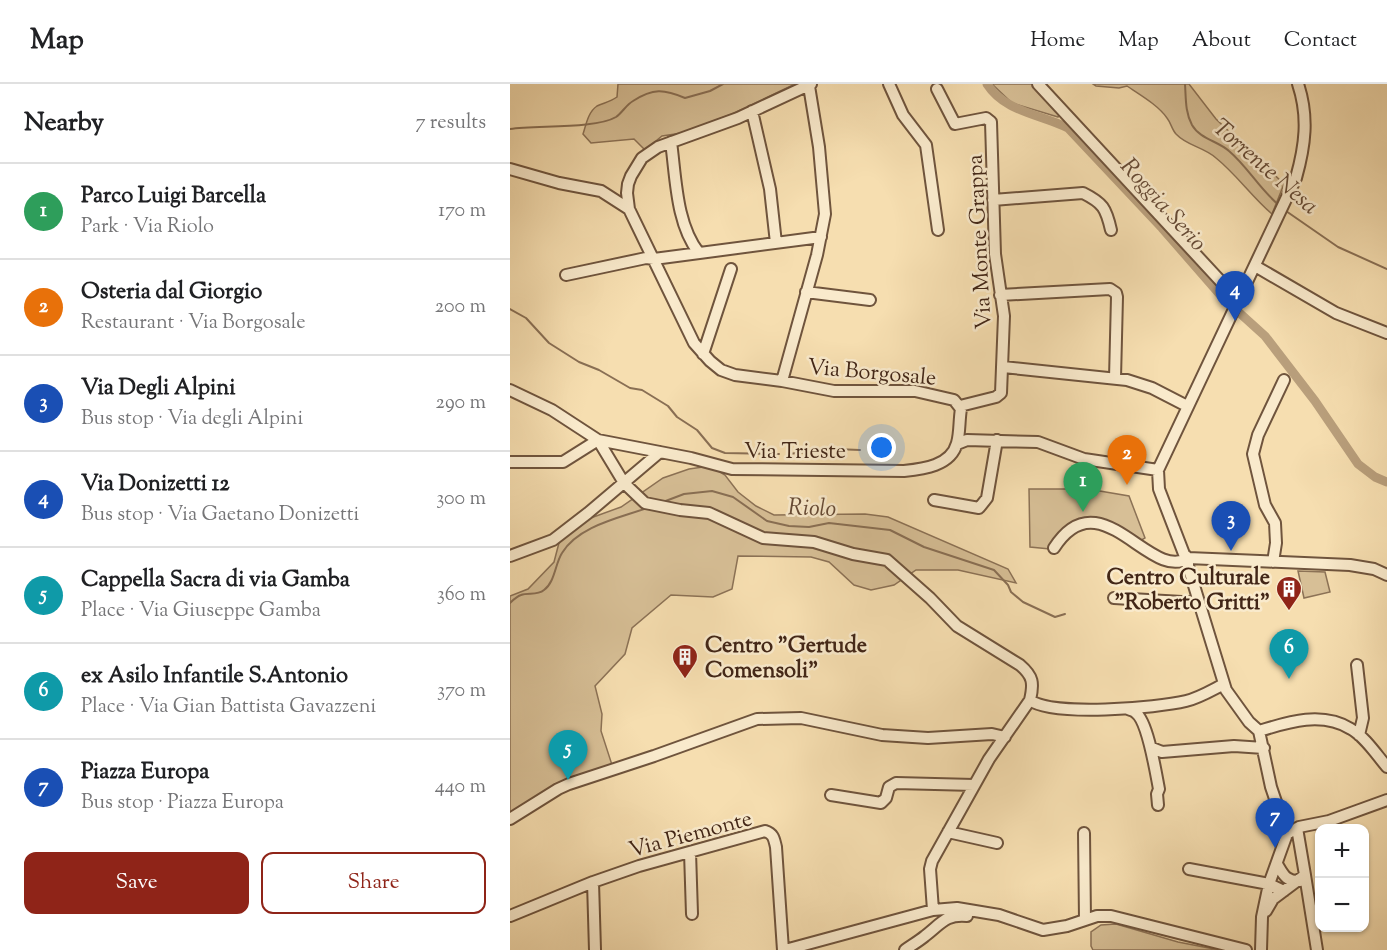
<!DOCTYPE html>
<meta charset="utf-8">
<style>
:root{--surface:#fff;--page:#f2f2f2;--text:#202124;--muted:#757577;--line:#e0e0e0;--accent:#8f2418}
body{margin:0;font-family:"Sorts Mill Goudy",serif;background:var(--page);color:var(--text)}
.controls{position:absolute;right:18px;bottom:18px;display:grid;overflow:hidden;border-radius:12px;box-shadow:0 2px 4px #0004}
.controls button{width:54px;height:54px;display:grid;place-items:center;padding:0;border:0;border-bottom:2px solid var(--line);background:var(--surface);color:var(--text);font:30px sans-serif}
.you{position:absolute;left:372px;top:364px;width:21px;height:21px;margin:-15px;border:4px solid #fff;border-radius:50%;background:#1a73e8;box-shadow:0 0 0 9px #1a73e833}
.badge{display:grid;place-items:center;width:39px;height:39px;border-radius:50%;background:var(--accent);color:#fff;font-size:20px;font-weight:700}
.pin{position:absolute;translate:-50% -50px;filter:drop-shadow(0 2px 3px #0008)}
.pin::after{content:'';position:absolute;top:32px;width:21px;height:18px;background:inherit;clip-path:polygon(0 0,100% 0,50% 100%)}
.list{margin:0;padding:0;list-style:none}
h2{display:flex;justify-content:space-between;align-items:center;height:78px;margin:0;padding:0 24px;font-size:26px}
h2 small{font-size:20px;font-weight:400;color:var(--muted)}
.list li{display:grid;grid-template-columns:39px 1fr auto;gap:18px;align-items:center;box-sizing:border-box;height:96px;padding:0 24px;border-top:2px solid var(--line)}
.list b{display:block;font-size:22px;white-space:nowrap}
.list p{margin:0;font-size:20px;white-space:nowrap;color:var(--muted)}
.list em{font-size:20px;font-style:normal;color:var(--muted)}
.actions{display:flex;gap:12px;padding:18px 24px}
.actions a{flex:1;padding:14px 0;border:2px solid var(--accent);border-radius:12px;text-align:center;font-size:21px;color:var(--accent)}
.actions .main{background:var(--accent);color:#fff}
.map{position:relative;flex:none;width:877px;height:866px;overflow:hidden}
header{display:flex;align-items:center;gap:36px;box-sizing:border-box;height:84px;padding:0 30px;background:var(--surface);border-bottom:2px solid var(--line)}
header strong{font-size:28px}
nav{display:flex;gap:33px;margin-inline-start:auto;font-size:21px}
main{display:flex}
aside{flex:1;background:var(--surface)}
.map>svg:first-child{display:block}
</style>
<header>
<strong>Map</strong>
<nav><a>Home</a><a>Map</a><a>About</a><a>Contact</a></nav>
</header>
<main>
<aside>
<h2>Nearby<small>7 results</small></h2>
<ul class="list">
<li><span class="badge" style="background:#2e9e5b">1</span><div><b>Parco Luigi Barcella</b><p>Park · Via Riolo</p></div><em>170 m</em></li>
<li><span class="badge" style="background:#e8710a">2</span><div><b>Osteria dal Giorgio</b><p>Restaurant · Via Borgosale</p></div><em>200 m</em></li>
<li><span class="badge" style="background:#1a4fb4">3</span><div><b>Via Degli Alpini</b><p>Bus stop · Via degli Alpini</p></div><em>290 m</em></li>
<li><span class="badge" style="background:#1a4fb4">4</span><div><b>Via Donizetti 12</b><p>Bus stop · Via Gaetano Donizetti</p></div><em>300 m</em></li>
<li><span class="badge" style="background:#0f9aa8">5</span><div><b>Cappella Sacra di via Gamba</b><p>Place · Via Giuseppe Gamba</p></div><em>360 m</em></li>
<li><span class="badge" style="background:#0f9aa8">6</span><div><b>ex Asilo Infantile S.Antonio</b><p>Place · Via Gian Battista Gavazzeni</p></div><em>370 m</em></li>
<li><span class="badge" style="background:#1a4fb4">7</span><div><b>Piazza Europa</b><p>Bus stop · Piazza Europa</p></div><em>440 m</em></li>
</ul>
<div class="actions"><a class="main">Save</a><a>Share</a></div>
</aside>
<div class="map">
<svg width="877" height="866" viewBox="0 0 877 866">
<rect width="100%" height="100%" fill="#f6deb0"/>
<filter id="stains"><feTurbulence type="fractalNoise" baseFrequency=".00333" numOctaves="4"/><feColorMatrix values="0 0 0 0 .2 0 0 0 0 .09 0 0 0 0 .02 0 0 0 .5 -.17"/></filter>
<radialGradient id="worn" r=".72"><stop offset=".6" stop-color="#630" stop-opacity="0"/><stop offset="1" stop-color="#630" stop-opacity=".3"/></radialGradient>
<path fill="#d7bf96" stroke="#8c7256" stroke-width="1.5" d="M108,0H285L222,30L172,49L152,52L135,66L124,55L81,59L73,50C76,41 78,28 87,22C93,19 100,18 107,13Z
M482,0H522L549,30L548,33L502,19Z
M583,0H679L706,35L774,100L762,130C742,113 727,91 706,74C694,63 677,62 666,50C662,46 661,39 657,34C648,21 630,11 617,2L609,4L586,2Z
M200,382L215,391L228,408L246,422L264,431L355,430L378,433L498,485L506,499L448,486H406L384,501L361,506L344,501L319,478L301,473L228,472L222,505L203,513L161,511L122,544L115,570L85,602L92,630L91,647L103,684L0,731V512L18,505L44,478L50,455L67,439L111,423L153,394L179,385Z
M519,405H578L619,412L635,454L630,457L581,436L540,465L520,463Z
M788,487L815,488L820,508L794,514Z
M606,840L668,858L709,866H583L581,862V848L591,841Z"/>
<g fill="none" stroke-linecap="round" stroke-linejoin="round">
<path stroke="#896f54" stroke-width="2" d="M675,0C676,14 675,28 682,41C690,55 708,57 719,67C738,83 750,106 769,121
M0,45C26,41 86,45 106,33C112,29 116,21 123,17C143,4 154,5 175,14L200,7L213,0
M776,127L828,163L877,185
M0,225L16,234L39,259L69,278L89,286L120,304L132,306L158,322L167,333L187,346L202,364L215,369L269,370
M278,370L325,365L350,366
M153,418L174,410L202,407L223,413L257,437L279,442L299,443L319,439L380,446L414,463L484,486L498,501L501,508L513,518L545,533L555,530
M0,519C3,516 8,512 11,511C18,508 27,512 34,506C45,498 45,480 52,469C68,442 109,434 137,424"/>
<path stroke="#b99f7c" stroke-width="9" d="M477,0C495,28 530,30 558,44L652,144L713,214L755,252L805,317L848,380L865,393L877,398"/>
<defs>
<path id="street" d="M379,0L393,31L416,61L428,146
M528,0L728,216
M427,5L445,40L476,34L481,38L485,170L494,232L491,309L486,313L450,322
M242,27L260,105L266,159
M161,58C166,94 166,140 189,169
M0,85L49,99L91,107L119,125L184,259L200,277L211,286L225,291L272,297L324,307H405L444,316L451,325C449,336 450,349 447,359C441,382 413,385 394,387L222,385L181,374L88,356L42,326L0,306
M483,116L573,109C593,119 596,124 601,146
M119,125L117,109L118,100L121,92L132,74L148,63L228,34L301,0
M745,182L826,229L877,249
M56,191L136,174L144,175L311,153
M296,208L360,216
M490,211L600,205L606,209L607,213L605,294
M193,270L221,185
M493,283L617,296L642,304L677,322
M272,297L307,171L315,130L309,63L299,2
M88,356L114,399L135,419L170,426L199,429L253,454L304,458L343,470L377,476L420,514L447,542L510,581C523,592 524,599 520,616
M447,360L457,356L528,358L574,375L648,386
M0,378H53L88,356
M424,416L469,424L477,414L487,356
M544,464C590,392 640,499 678,474
M0,472L43,456L78,429L150,368
M678,474L840,481L864,485L877,491
M763,478L766,459L765,439L755,421L743,370L748,351L774,296
M604,514L689,519
M847,581L853,634L849,651
M618,625C620,626 625,627 626,629C638,638 646,690 649,705L647,710L648,721
M749,647L739,638L716,606L678,482V474L674,470L649,405L648,386L786,94C795,62 799,33 788,0
M749,647C778,638 812,627 841,645C855,653 866,670 877,683
M749,647L761,703L777,750
M642,664L652,668L724,662L754,664
M321,711L371,719L376,714L379,703L386,699L464,701
M0,735L48,705L59,700L144,672L247,635L291,634L372,651L418,654L482,650L495,653
M438,748L487,759
M574,749L575,836
M180,768L182,830
M767,780C773,790 776,798 790,797
M679,785L759,800L774,807
M795,791L807,866
M83,798L85,866
M423,826L420,785L422,777L479,675L520,616C542,633 647,624 676,617C689,614 702,606 714,600
M756,827L763,815L795,791L787,744
M0,832L83,798L129,782L255,747C264,750 264,755 266,763L273,866
M275,866L423,826L447,824L489,831L533,846L557,842L587,832H601L736,866
M395,866C402,861 409,857 415,852C431,840 435,830 457,832
M751,866L752,833L759,800L777,750L789,743L819,737L877,716"/>
</defs>
<use href="#street" stroke="#6f543d" stroke-width="14"/>
<use href="#street" stroke="#f9eacc" stroke-width="10"/>
</g>
<defs>
<symbol id="building-pin" viewBox="-11 -11 22 30"><path d="M0 17L-7.5 6A9.5 9.5 0 1 1 7.5 6Z" fill="#8f2418" stroke="#f9eacc"/><path d="M-4-6H4V6H1V3H-1V6H-4ZM-2.5-4.3h1.7v1.8h-1.7ZM.8-4.3h1.7v1.8H.8ZM-2.5-1h1.7V.8h-1.7ZM.8-1h1.7V.8H.8Z" fill="#fff"/></symbol>
</defs>
<g fill-rule="evenodd">
<use href="#building-pin" x="764" y="490" width="30" height="40"/>
<use href="#building-pin" x="160" y="558" width="30" height="40"/>
</g>
<g text-anchor="middle" stroke-width="5" stroke-linejoin="round" paint-order="stroke">
<g font-size="22" fill="#422617" stroke="#f9eacc">
<text transform="translate(468 158) rotate(-93)" y="8">Via Monte Grappa</text>
<text transform="translate(362 287) rotate(5)" y="8">Via Borgosale</text>
<text x="285" y="374">Via Trieste</text>
<text transform="translate(180 749) rotate(-15)" y="8">Via Piemonte</text>
</g>
<g font-size="22" font-weight="bold" fill="#422617" stroke="#f9eacc" text-anchor="end">
<text x="760" y="500">Centro Culturale<tspan x="760" dy="25">"Roberto Gritti"</tspan></text>
<text x="195" y="568" text-anchor="start">Centro "Gertude<tspan x="195" dy="25">Comensoli"</tspan></text>
</g>
<g font-size="24" font-style="italic" fill="#664a35" stroke="#f9eacc">
<text transform="translate(756 82) rotate(41)" y="8">Torrente Nesa</text>
<text transform="translate(654 120) rotate(48)" y="8">Roggia Serio</text>
<text transform="translate(302 423) rotate(2)" y="8">Riolo</text>
</g>
</g>
<rect width="100%" height="100%" filter="url(#stains)"/>
<rect width="100%" height="100%" fill="url(#worn)"/>
</svg>
<div class="controls">
<button>+</button>
<button>−</button>
</div>
<div class="you"></div>
<div class="pin badge" style="left:573px;top:428px;background:#2e9e5b">1</div>
<div class="pin badge" style="left:617px;top:401px;background:#e8710a">2</div>
<div class="pin badge" style="left:721px;top:467px;background:#1a4fb4">3</div>
<div class="pin badge" style="left:725px;top:237px;background:#1a4fb4">4</div>
<div class="pin badge" style="left:58px;top:696px;background:#0f9aa8">5</div>
<div class="pin badge" style="left:779px;top:595px;background:#0f9aa8">6</div>
<div class="pin badge" style="left:765px;top:764px;background:#1a4fb4">7</div>
</div>
</main>
